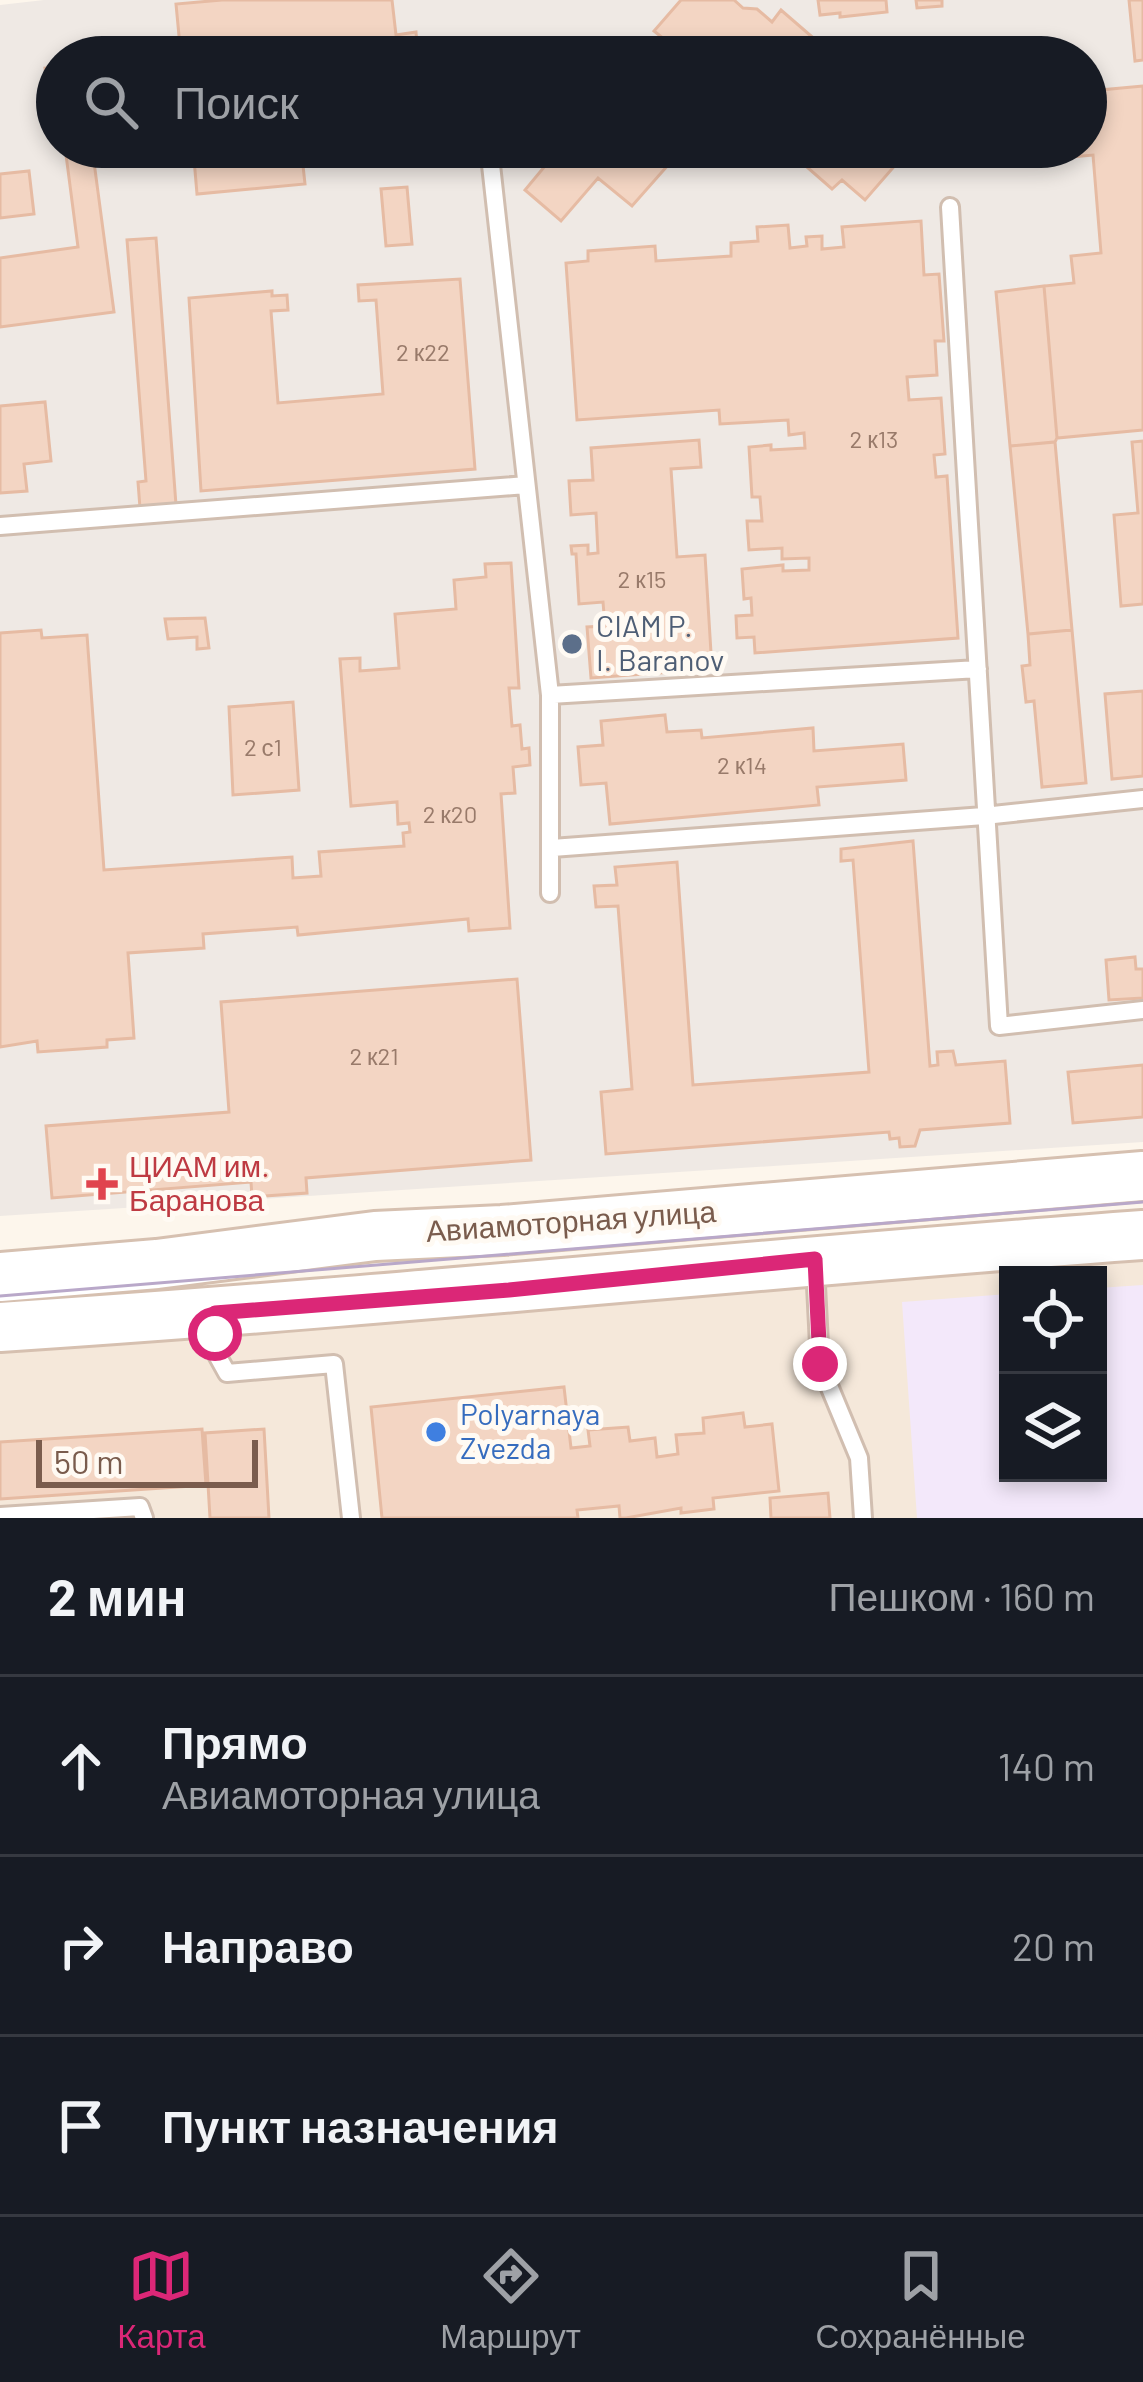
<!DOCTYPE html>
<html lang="ru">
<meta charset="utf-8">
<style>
:root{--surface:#171b24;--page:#242831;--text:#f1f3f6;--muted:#9ea1a6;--line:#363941;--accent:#db2777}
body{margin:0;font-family:Barlow,sans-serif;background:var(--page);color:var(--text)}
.controls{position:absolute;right:36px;bottom:36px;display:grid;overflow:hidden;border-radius:0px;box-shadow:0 6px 18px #0003}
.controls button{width:108px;height:108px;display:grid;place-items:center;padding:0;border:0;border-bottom:3px solid var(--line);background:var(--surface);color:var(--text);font:60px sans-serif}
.scale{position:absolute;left:36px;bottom:30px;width:222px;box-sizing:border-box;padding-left:12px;border:6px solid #7a5c4d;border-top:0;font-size:33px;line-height:42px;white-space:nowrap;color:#7a5c4d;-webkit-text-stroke:9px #fffaf3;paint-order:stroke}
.stop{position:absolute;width:36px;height:36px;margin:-27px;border:9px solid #db2777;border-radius:50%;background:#fff}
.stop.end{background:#db2777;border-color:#fff;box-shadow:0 3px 12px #0008}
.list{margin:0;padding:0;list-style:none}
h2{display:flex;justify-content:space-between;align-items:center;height:156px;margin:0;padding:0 48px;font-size:51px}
h2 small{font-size:39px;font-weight:400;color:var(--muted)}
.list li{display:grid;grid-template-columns:78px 1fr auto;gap:36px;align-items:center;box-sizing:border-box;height:180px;padding:0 48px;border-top:3px solid var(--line)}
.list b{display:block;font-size:45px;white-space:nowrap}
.list p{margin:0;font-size:39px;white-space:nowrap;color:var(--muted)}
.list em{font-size:39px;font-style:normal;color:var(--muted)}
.icon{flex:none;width:66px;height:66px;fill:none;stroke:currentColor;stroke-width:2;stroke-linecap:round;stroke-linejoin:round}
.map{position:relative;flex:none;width:1143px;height:1518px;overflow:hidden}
.search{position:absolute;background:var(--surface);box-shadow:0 6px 18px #0003;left:36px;right:36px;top:36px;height:132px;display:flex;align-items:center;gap:30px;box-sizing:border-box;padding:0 42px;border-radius:66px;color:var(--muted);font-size:45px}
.sheet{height:696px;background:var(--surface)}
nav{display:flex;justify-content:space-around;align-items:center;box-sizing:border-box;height:168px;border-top:3px solid var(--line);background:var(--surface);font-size:33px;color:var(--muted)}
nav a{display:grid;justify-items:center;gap:6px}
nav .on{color:var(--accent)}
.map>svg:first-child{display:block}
</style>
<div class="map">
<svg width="1143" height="1518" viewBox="0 0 1143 1518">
<rect width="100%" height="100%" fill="#fdf6ec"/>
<path fill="#f5e8da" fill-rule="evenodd" d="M1143,1257V1518H0V1341ZM1008,1275H1098V1473H1008Z"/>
<path fill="#efe9e4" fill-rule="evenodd" d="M44,0H1143V1142L0,1216V5ZM57,57H1086V147H57Z"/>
<path fill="#f3e8fa" d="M1143,1285V1518H917L902,1302L1008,1294V1473H1098V1288Z"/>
<path fill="#f3d5c3" stroke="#e6bba3" stroke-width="3" d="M222,0H392L396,35L416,32L418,57H181L176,4Z
M681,0H734L743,8L757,9L772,22L781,10L818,42L808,54L811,57H648L664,39L654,31Z
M818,0H886L887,12L840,17V13L820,15Z
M916,0H942V6L917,8Z
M1129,0H1143V60L1135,61Z
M57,67V114L51,115L45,68Z
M1143,86V430L1057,438L1044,286L1074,283L1071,256L1101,253L1093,155L1070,157V147H1086V139H1091L1090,125L1086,126L1090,91Z
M65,147H92L114,312L0,327V258L78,247Z
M193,147H301L305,184L197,194Z
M538,147H684L632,206L598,178L561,221L525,190L550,160Z
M784,147H911L865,200L842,180L832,189Z
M29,171L34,214L0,218V174Z
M407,187L412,244L386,246L381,189Z
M921,221L924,275L939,274L944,341H935L937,375L907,377L909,400L941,398L945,454L934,455L936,477L947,476L958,638L755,653L754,637L737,638L736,616L752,615L751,598L744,599L742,569L783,565V571L809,570V558L782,559V548L749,550L747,521H762L760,497H752L749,447L771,445V450L805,448L804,433L789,435L788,420L720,424L719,410L577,420L566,263L588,261V251L655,246L656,261L731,256V243L758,241L757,227L788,225L790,248L807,246L806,237L822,236V249L844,247L842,227Z
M156,238L176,505L140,508L138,482L146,481L127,240Z
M460,279L475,469L201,491L189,298L272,291V296L287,295L288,310L271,311L278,403L383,394L376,300L359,301L358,285Z
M1044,286L1057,438L1055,442L1010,446L996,292Z
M45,402L51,461L24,464L27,491L0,493V406Z
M699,440L701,467L671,469L677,557L705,555L712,669L591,678L587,627L605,626L603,602L579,604L576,554H572L571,546L588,545V554L598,553L596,513L571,515L569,481L593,480L591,448Z
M1143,441V604L1121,606L1114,515L1138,513L1132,442Z
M1055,442L1072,630L1028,634L1010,446Z
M511,563L519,688H509L512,726L520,725L522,749L529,748L530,765L513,767L515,793L501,794L510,928L469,931L468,919L298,935L297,927L203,934L204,948L128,953L134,1038L107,1040V1047L38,1052L37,1041L0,1047V633L41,630L42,638L87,635L104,870L292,857L293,878L321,876L319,852L404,846L403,833L410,832L409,823L398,824L397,802L351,806L340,659L360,658V671L399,668L395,614L456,609L454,580L486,577L485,564Z
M205,618L209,648L197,649V637L168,639L165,619Z
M1072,630L1086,783L1042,787L1034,701L1026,702L1022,666L1030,665L1028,634Z
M1143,691V776L1112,779L1105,694Z
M293,702L299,790L233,795L229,707Z
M665,715L667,732L701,730L702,738L813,728L814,751L903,744L906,780L817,787L819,805L610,824L606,783L581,785L578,747L603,745L601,721Z
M913,841L930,1066L938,1065L937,1052L953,1051L956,1065L1005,1061L1010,1123L920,1130L915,1146L900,1147L899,1138L890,1139L889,1132L606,1154L601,1092L632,1089L618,906L596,907L594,886L617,885L615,867L677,862L693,1085L869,1072L853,860L841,861V849Z
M1135,957L1136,969H1143V998L1109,1000L1106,960Z
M517,979L531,1160L306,1178L307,1193L252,1197L251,1182L52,1198L46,1126L229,1112L221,1002Z
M1143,1065V1117L1073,1123L1068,1072Z
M564,1387L571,1448L590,1446L588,1430L628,1427L630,1441L655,1438L657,1457L678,1454L676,1435L704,1433L703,1418L743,1413L745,1427L772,1424L779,1491L713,1498L714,1509L681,1513V1508L626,1518H620L619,1506L577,1510L578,1518H382L371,1407Z
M202,1429L206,1485L0,1499V1442Z
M264,1429L269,1518H210L205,1433Z
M828,1493L830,1518H771L770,1498Z"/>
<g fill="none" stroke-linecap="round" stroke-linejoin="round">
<defs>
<path id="lane" d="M489,147L550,695V893
M950,207L999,1026L1143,1010
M0,526L526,485
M550,695L978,669
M552,848L984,816L1143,799
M815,1266L820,1364L859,1458L863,1518
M215,1315L217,1355L227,1373L334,1364L351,1518
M0,1516L140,1507L144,1518"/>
<path id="secondary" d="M0,1277L157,1264L375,1236L502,1230L1143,1176
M0,1327C382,1302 762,1263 1143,1235"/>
</defs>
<use href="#lane" stroke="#d1beb0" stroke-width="22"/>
<use href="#secondary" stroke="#d6c0b0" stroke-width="54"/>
<use href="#lane" stroke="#fff" stroke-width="16"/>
<use href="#secondary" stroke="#fff" stroke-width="48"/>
<path stroke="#b9a8c9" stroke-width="3" d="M0,1296L1143,1202"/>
</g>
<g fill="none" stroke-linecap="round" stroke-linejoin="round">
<path stroke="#db2777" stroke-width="15" d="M215,1334V1313L509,1290L815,1259L820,1364"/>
</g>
<circle fill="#5c6f8a" stroke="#fffaf3" stroke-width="4.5" cx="572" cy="644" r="12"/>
<path fill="#e0444e" stroke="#fffaf3" stroke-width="4.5" d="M96 1166h12v12h12v12h-12v12h-12v-12h-12v-12h12z"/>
<circle fill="#3f7fe0" stroke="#fffaf3" stroke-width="4.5" cx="436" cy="1432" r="12"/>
<g text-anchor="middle" stroke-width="10" stroke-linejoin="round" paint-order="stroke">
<g font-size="24" fill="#987a6a">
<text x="423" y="361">2 к22</text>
<text x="874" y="448">2 к13</text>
<text x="642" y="588">2 к15</text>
<text x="263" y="756">2 с1</text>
<text x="742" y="774">2 к14</text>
<text x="450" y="823">2 к20</text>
<text x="374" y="1065">2 к21</text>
</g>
<g font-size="30" fill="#4e5e75" stroke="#fffaf3" text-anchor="start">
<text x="596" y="637">CIAM P.<tspan x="596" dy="34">I. Baranov</tspan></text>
</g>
<g font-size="30" fill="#be3a42" stroke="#fffaf3" text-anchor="start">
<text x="129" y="1177">ЦИАМ им.<tspan x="129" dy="34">Баранова</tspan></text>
</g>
<g font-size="30" fill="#7a5c4d" stroke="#fffaf3">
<text transform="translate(571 1222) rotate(-4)" y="10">Авиамоторная улица</text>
</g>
<g font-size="30" fill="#366cbe" stroke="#fffaf3" text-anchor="start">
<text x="460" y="1425">Polyarnaya<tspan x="460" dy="34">Zvezda</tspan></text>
</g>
</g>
</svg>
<div class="controls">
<button><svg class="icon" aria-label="locate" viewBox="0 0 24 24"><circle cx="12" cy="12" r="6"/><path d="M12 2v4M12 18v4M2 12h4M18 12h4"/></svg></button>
<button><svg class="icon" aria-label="layers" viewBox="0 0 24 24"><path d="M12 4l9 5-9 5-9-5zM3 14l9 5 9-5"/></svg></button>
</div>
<div class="scale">50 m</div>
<div class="stop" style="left:215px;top:1334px"></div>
<div class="stop end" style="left:820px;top:1364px"></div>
<div class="search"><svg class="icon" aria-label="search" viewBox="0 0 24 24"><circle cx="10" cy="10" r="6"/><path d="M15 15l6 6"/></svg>Поиск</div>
</div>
<section class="sheet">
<h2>2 мин<small>Пешком · 160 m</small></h2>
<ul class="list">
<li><svg class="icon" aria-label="ahead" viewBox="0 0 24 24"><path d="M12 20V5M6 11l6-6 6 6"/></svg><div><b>Прямо</b><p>Авиамоторная улица</p></div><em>140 m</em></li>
<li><svg class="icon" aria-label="right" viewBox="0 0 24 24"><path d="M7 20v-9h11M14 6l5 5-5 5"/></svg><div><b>Направо</b></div><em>20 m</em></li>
<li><svg class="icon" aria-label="arrive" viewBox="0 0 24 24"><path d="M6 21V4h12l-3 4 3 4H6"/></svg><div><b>Пункт назначения</b></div></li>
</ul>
</section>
<nav>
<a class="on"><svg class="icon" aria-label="map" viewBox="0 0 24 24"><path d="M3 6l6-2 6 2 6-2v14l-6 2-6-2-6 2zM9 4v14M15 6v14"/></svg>Карта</a>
<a><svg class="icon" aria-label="directions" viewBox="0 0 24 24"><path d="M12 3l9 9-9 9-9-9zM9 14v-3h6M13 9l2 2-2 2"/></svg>Маршрут</a>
<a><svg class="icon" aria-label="saved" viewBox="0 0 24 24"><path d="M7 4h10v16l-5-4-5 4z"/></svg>Сохранённые</a>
</nav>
